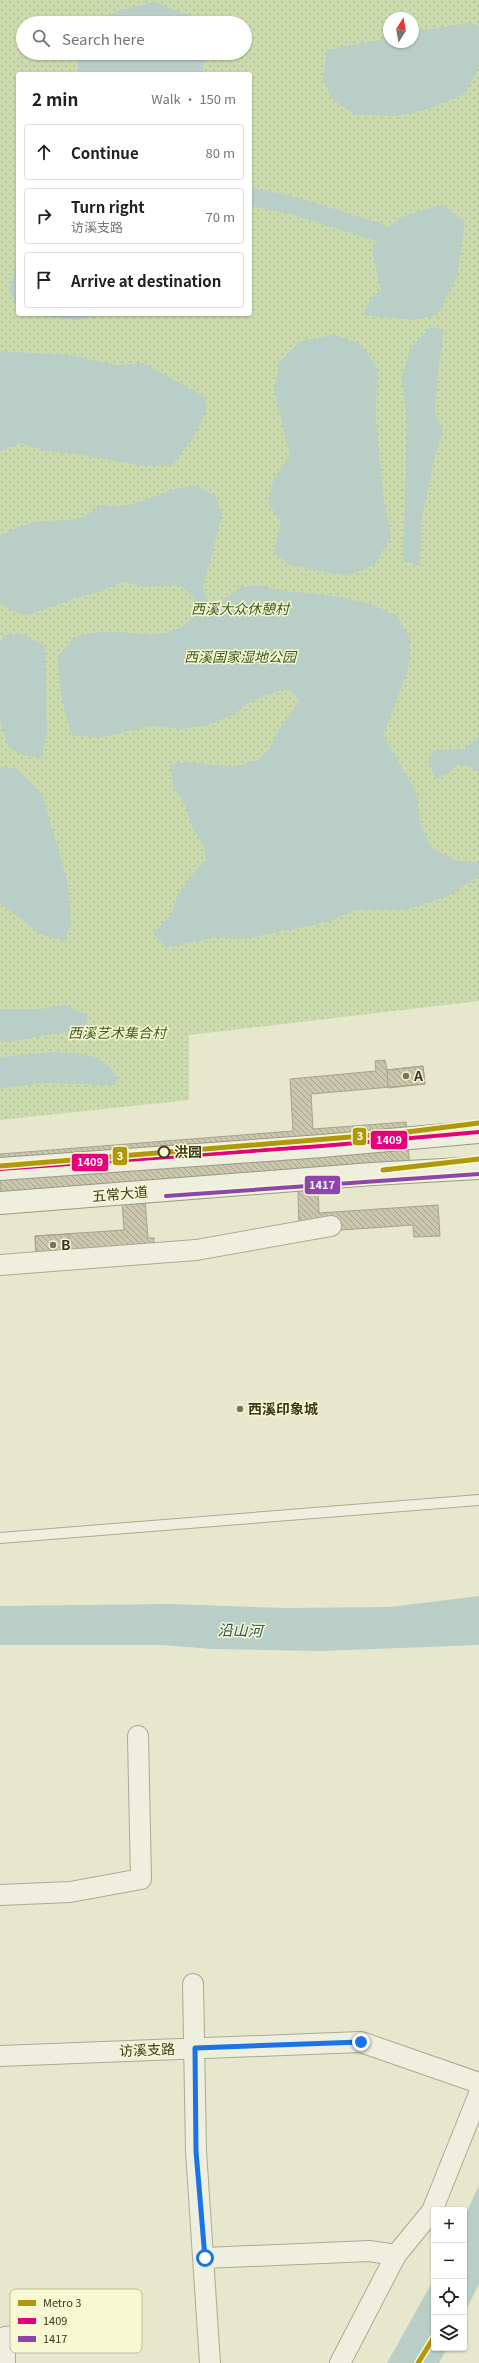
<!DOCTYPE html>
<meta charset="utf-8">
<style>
:root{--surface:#fff;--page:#f6f6f6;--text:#202124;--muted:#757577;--line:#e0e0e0}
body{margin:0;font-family:Georgia,"Noto Sans SC",serif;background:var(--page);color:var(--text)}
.controls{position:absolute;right:12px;bottom:12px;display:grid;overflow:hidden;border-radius:4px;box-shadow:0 1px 3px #0004}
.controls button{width:36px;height:36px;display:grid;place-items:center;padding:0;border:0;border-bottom:1px solid var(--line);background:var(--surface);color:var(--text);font:20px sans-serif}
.compass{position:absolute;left:383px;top:12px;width:36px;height:36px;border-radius:50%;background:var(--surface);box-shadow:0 1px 3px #0004;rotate:11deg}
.stop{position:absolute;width:12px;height:12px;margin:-9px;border:3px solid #1a73e8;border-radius:50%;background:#fff}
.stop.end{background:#1a73e8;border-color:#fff;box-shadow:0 1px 4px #0008}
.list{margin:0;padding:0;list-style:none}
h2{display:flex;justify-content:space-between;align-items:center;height:52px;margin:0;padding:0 16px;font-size:17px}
h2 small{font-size:13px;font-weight:400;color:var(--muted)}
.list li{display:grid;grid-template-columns:26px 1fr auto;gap:12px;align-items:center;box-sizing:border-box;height:56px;margin:0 8px 8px;padding:0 8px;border:1px solid var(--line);border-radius:4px}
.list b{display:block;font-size:15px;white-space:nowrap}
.list p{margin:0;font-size:13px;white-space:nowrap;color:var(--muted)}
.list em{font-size:13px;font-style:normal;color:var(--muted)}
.icon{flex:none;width:22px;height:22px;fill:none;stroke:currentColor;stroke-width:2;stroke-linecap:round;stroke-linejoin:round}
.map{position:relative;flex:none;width:479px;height:2363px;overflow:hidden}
.search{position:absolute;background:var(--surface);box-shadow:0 1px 3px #0004;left:16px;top:16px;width:236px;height:44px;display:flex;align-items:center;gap:10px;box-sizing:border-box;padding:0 14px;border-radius:22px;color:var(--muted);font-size:15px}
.panel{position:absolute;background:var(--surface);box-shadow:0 1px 3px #0004;left:16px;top:72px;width:236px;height:244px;border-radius:4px}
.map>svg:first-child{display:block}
</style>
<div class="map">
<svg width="479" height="2363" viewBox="0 0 479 2363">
<defs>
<pattern id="park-dots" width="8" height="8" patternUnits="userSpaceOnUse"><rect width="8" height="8" fill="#ccdbae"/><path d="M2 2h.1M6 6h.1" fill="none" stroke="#b0bd95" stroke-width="1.8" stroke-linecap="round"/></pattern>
<pattern id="building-back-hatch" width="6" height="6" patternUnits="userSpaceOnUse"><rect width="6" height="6" fill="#cbc7ad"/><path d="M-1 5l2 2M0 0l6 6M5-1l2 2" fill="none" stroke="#a6a28c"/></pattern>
</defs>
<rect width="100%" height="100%" fill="#e6e7cd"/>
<path fill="url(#park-dots)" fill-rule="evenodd" d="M0,0H479V1001L189,1035V1100L0,1120ZM389,18H413V42H389ZM23,23H245V53H23ZM18,74H250V314H18Z"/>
<path fill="#b8cec7" d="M154,2L191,16L193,23H84L118,11Z
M469,23L479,26V68L464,94L431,108L399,116L356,115L332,99L323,80L327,50L389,38V42H413V32Z
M77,53H203L205,60L202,74H78Z
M443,205L465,221L457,276L437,315L413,320L363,315L372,297L381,290L372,251C390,216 407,214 443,205Z
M18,255V310L10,290Z
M20,314H100L78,320Z
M431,326L444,331L437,380L435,412L443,429L435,456L421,521L420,566L403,560L407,424L402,378L410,349Z
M333,335L360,343L377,368L376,419L379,455L384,502L391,537L375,564L348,576L289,565L274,552L281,524L268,502L274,478L290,455L274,389L280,361L301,341Z
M0,351L70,355L117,365L143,363L205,397L206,412L192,440L171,466L137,465L78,454L46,451L20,443L0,452Z
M198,486L216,497L222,515L203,587L207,600L218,604L240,588L259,585L278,590L333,596L371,604L397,616L409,637L410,656L407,673L383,735L416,792L420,822L430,846L453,860L479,863V876L448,896L404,910H355L328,922L243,939L216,937L166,948L153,933L171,915L178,894L191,876L206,860L203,843L192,827L186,807L173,786L170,765L189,762L232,767L258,760L269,749L278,731L299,701L292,692L283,689L250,702L233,715L205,726L179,729L153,726L102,737L73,736C62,709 59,685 58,656L74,637C83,635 92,632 102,632C139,630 172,647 199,610L192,596L180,585L146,587L121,582L102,591L75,598L28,615L13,611L0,604V535L33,522L80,519L102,505C128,510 148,498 173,490C181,487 190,487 198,486Z
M22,634L45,646L47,732L41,757L25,756L8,747L0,720V642L5,635Z
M479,737V772L471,767L458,764L450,772L436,779L428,761L435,750L464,749Z
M0,767L17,768L42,794L68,884L71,922L65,941L40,934L0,903Z
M65,1005L88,1015L86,1028L7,1042L0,1040V1009H41Z
M54,1052C81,1054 103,1052 118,1078L114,1085L41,1083L0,1089V1057Z
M479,1596V1645L320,1651L213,1649L162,1645H0V1606L170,1604L284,1608L390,1607Z
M479,2185V2284L464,2314V2218Z
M434,2279V2348H447L439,2363H387Z"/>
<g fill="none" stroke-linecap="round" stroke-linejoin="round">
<path stroke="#b8cec7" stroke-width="18" d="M250,197L292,205L381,233"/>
</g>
<path fill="url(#building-back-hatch)" stroke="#a7a38c" d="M385,1060L387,1070L423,1066L425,1084L311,1094L313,1129L406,1122L411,1181L318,1188L319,1213L438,1205L440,1236L414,1237L413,1225L299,1233L298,1190L145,1200L148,1238H154V1248L36,1257L35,1236L124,1230L122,1202L0,1211V1154L293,1131L290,1079L376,1071L375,1061Z
M423,1066L425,1084L388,1088L387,1070Z
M69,1234L70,1254L36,1257L35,1236Z"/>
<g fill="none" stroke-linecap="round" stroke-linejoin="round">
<defs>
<path id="lane" d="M0,1538L479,1500"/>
<path id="street" d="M0,1265L196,1250L331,1226
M0,1895L70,1892L141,1879L138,1736
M193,1984L196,2151L210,2363
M0,2056L361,2042L479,2083
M205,2258L369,2251L396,2255
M5,2363V2337L86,2330
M340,2363L396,2255L432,2211L479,2094"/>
<path id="secondary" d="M0,1169L322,1146L479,1132
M0,1203L372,1174L479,1168"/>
</defs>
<use href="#lane" stroke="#acaa96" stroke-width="12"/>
<use href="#street" stroke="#acaa96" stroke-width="22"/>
<use href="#secondary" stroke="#9b9a86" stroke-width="24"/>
<use href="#lane" stroke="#eeefdf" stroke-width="10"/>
<use href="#street" stroke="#eeefdf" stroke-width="20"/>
<use href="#secondary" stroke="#eeefdf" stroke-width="22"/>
<defs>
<path id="bus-1" d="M0,1169L322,1146L479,1132"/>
<path id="bus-2" d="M166,1196L479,1174"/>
</defs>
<use href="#bus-1" stroke="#f7f9d2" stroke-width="7"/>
<use href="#bus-2" stroke="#f7f9d2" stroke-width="7"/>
<use href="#bus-1" stroke="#e5007d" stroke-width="4"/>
<use href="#bus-2" stroke="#8e44ad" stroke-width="4"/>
<defs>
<path id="metro-1" d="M0,1166L399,1133L479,1123
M383,1170L479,1159
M418,2363L434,2337"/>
</defs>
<use href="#metro-1" stroke="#f7f9d2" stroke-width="8"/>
<use href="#metro-1" stroke="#b1970c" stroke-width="5"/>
</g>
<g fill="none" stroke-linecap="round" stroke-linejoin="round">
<path stroke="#1a73e8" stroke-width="5" d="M205,2258L196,2151L195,2048L361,2042"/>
</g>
<g fill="#78745b" stroke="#f7f9d2" stroke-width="1.5">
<circle cx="406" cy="1076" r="4"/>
<circle cx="53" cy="1245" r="4"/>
<circle cx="240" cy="1409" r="4"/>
</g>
<circle fill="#f7f9d2" stroke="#3c361d" stroke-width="2" cx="164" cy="1152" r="5.5"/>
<g text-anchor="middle" stroke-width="3" stroke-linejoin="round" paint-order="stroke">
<g font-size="14" font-style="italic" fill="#3a5b21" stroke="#f7f9d2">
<text x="240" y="614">西溪大众休憩村</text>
<text x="240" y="662">西溪国家湿地公园</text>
<text x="117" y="1038">西溪艺术集合村</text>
</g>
<g font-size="14" font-weight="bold" fill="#3c361d" stroke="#f7f9d2" text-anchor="start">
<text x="414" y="1081">A</text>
<text x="61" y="1250">B</text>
<text x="248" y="1414">西溪印象城</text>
</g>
<g font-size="14" font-weight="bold" fill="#3c361d" stroke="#f7f9d2" text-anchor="start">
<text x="174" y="1157">洪园</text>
</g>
<g font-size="14" fill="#3c361d" stroke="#f7f9d2">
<text transform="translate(120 1194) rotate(-5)" y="5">五常大道</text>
<text transform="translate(147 2050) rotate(-2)" y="5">访溪支路</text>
</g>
<g font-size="15" font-style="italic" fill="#2b505e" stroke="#f7f9d2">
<text transform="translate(240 1631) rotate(1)" y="5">沿山河</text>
</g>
</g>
<rect x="10" y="2289" width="132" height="64" rx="6" fill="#f7f9d2" stroke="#bfbe9c" stroke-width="1"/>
<rect x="18" y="2300" width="18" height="6" fill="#b1970c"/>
<rect x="18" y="2318" width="18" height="6" fill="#e5007d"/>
<rect x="18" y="2336" width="18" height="6" fill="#8e44ad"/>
<g font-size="11" fill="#3c361d">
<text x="43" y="2307">Metro 3</text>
<text x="43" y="2325">1409</text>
<text x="43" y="2343">1417</text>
</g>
<g stroke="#f7f9d2" stroke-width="1.5">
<rect x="352" y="1127" width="15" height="19" rx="4" fill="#b1970c"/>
<rect x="370" y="1130" width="38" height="20" rx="4" fill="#e5007d"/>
<rect x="112" y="1146" width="16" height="20" rx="4" fill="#b1970c"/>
<rect x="71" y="1153" width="38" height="19" rx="4" fill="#e5007d"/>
<rect x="304" y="1175" width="37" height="20" rx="4" fill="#8e44ad"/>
</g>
<g font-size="11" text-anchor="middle" font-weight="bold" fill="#fff">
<text x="360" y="1140">3</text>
<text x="389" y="1144">1409</text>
<text x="120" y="1160">3</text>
<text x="90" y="1166">1409</text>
<text x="322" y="1189">1417</text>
</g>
</svg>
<div class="controls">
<button>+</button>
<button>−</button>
<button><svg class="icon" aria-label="locate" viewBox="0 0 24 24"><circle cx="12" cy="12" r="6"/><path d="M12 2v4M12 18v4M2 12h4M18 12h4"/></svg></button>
<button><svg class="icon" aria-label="layers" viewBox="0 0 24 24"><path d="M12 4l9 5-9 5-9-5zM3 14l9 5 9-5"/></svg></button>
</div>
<svg class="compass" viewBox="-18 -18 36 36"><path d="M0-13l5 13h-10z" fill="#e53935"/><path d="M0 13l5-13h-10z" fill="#757577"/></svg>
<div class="stop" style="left:205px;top:2258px"></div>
<div class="stop end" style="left:361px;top:2042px"></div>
<div class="search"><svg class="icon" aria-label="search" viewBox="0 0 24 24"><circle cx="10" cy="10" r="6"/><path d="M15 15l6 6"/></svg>Search here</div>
<section class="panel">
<h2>2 min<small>Walk · 150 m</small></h2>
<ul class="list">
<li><svg class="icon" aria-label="ahead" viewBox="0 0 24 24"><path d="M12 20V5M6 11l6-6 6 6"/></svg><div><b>Continue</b></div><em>80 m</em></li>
<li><svg class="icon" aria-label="right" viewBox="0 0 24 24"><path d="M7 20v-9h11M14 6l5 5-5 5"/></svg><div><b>Turn right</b><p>访溪支路</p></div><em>70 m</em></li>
<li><svg class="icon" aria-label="arrive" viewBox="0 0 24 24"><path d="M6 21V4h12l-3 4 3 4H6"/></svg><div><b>Arrive at destination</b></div></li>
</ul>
</section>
</div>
